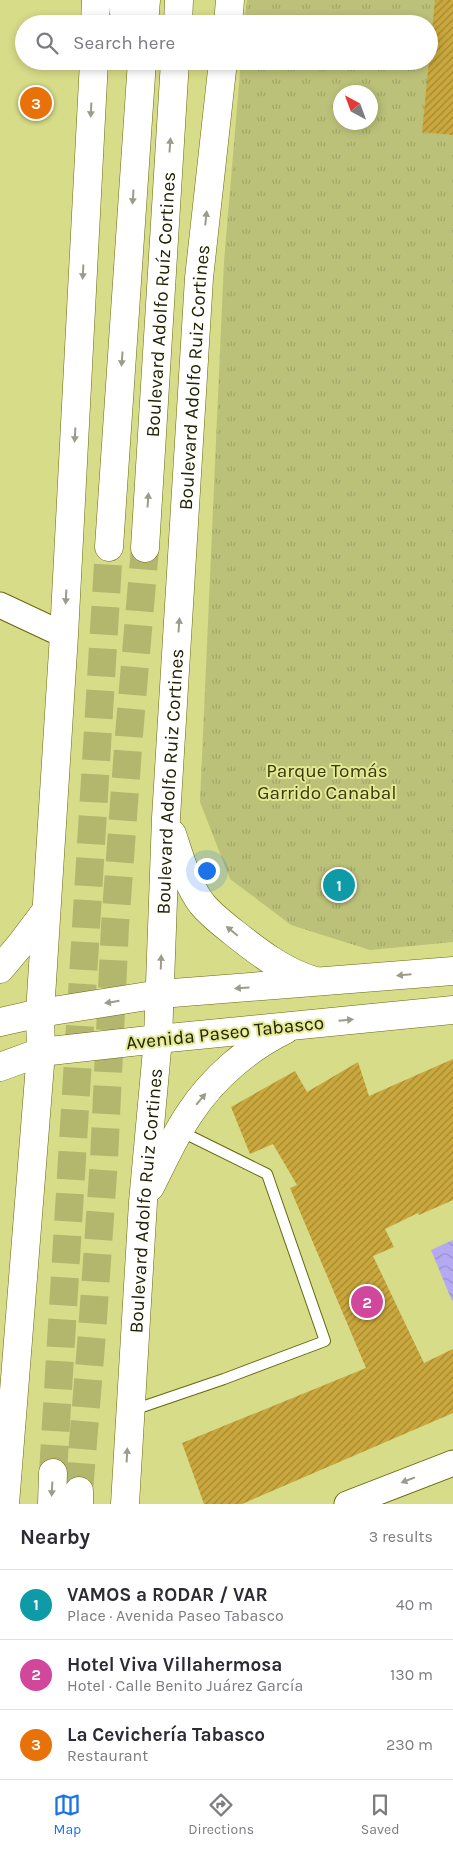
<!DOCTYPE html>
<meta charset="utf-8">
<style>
:root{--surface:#fff;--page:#f2f2f3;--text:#2b2b33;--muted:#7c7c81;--line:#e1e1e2;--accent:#1a73e8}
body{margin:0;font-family:Karla,sans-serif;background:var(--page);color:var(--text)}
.compass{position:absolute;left:333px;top:85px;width:45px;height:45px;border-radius:50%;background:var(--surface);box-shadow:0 2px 8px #0003;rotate:319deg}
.you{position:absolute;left:206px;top:870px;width:18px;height:18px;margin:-12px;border:4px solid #fff;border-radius:50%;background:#1a73e8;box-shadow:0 0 0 8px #1a73e833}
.badge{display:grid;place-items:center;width:32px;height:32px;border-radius:50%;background:var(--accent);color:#fff;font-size:16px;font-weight:700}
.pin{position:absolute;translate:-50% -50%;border:2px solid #fff;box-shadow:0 1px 5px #0006}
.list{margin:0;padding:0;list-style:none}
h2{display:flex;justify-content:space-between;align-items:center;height:65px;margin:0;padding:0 20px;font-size:21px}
h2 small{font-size:16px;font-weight:400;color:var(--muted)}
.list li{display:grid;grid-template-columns:32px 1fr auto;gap:15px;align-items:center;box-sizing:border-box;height:70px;padding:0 20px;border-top:1px solid var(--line)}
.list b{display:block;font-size:19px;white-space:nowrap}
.list p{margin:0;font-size:16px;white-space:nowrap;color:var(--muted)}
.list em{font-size:16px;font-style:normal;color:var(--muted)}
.icon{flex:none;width:28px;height:28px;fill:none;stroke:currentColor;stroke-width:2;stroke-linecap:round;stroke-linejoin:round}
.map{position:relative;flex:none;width:453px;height:1504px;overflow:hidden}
.search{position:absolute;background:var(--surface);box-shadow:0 2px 8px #0003;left:15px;right:15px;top:15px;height:55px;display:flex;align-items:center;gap:12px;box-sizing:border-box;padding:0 18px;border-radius:28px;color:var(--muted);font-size:19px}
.sheet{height:275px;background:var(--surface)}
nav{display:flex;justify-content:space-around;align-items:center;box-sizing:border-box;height:70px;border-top:1px solid var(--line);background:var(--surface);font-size:14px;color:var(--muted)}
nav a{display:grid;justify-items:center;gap:2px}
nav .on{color:var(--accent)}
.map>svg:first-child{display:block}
</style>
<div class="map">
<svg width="453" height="1504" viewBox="0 0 453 1504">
<defs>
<pattern id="grass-tufts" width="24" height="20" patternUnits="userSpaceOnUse" patternTransform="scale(1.25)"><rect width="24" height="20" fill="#bcc179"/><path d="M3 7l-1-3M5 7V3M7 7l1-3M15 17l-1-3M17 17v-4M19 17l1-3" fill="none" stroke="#a1a667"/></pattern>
<pattern id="water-waves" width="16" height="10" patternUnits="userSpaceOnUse" patternTransform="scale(1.25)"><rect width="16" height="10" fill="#b5a9f2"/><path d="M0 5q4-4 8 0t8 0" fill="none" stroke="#9b91ce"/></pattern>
<pattern id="building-hatch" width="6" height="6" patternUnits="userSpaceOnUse" patternTransform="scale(1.25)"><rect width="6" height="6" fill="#caa83d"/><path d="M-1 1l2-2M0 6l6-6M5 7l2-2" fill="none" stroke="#a48831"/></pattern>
</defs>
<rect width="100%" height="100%" fill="#d7dc89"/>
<path fill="url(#grass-tufts)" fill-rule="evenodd" d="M247,0H453V942L370,950L291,925L230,879L200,802L224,261L241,61H429V24H244ZM340,92H370V122H340Z"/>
<path fill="url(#water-waves)" d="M453,1240V1300L452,1301L431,1250Z"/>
<path fill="url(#building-hatch)" d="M435,0H453V135L422,132Z
M453,1059V1200L419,1215L418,1213L385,1229L394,1247L373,1256L424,1363L453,1349V1413L242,1504H204L182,1443L366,1368L290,1188L297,1185L273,1144L250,1154L231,1107L295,1071L307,1092L358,1062L369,1096Z"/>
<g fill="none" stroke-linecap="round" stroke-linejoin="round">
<path stroke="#b3b76e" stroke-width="28" stroke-dasharray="28 14" stroke-linecap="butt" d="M53,1473L109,547
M79,1491L92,1333L104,1159L115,926L129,735L145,548"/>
<defs>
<path id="service" d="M133,1410L224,1379L325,1341L267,1174L180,1131"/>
<path id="tertiary" d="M0,605L64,635
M347,1504L453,1463"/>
<g id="secondary">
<path d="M95,24L96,0"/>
<path d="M228,24L230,0"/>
<path d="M172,834C180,858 187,884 202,904C211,915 223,924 233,932C258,952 284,972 315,981"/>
<path d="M0,969L21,944L46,911"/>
<path d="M160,994L453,971"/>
<path d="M158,1039L453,1010"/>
<path d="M150,1187C163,1162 174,1136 190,1113C213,1078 248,1048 285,1030"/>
<path d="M5,1504L41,1052L40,1013L64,635L94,61"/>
<path id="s1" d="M125,1504L143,1202L158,1039L166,818L199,278L223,61"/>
</g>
<path id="primary" d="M0,1022L40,1013L160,994
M0,1067L41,1052L158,1039"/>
<g id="trunk">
<path d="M122,0L126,24"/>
<path d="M144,24L146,0"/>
<path d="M178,24L179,0"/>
<path d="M109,547L142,61"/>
<path id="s2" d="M145,548L175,61"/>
<path d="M52,1504L53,1473"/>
<path d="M79,1504V1491"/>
</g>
</defs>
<use href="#service" stroke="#67690d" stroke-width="12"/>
<use href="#tertiary" stroke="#67690d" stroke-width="27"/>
<use href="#secondary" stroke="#67690d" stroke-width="29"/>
<use href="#primary" stroke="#67690d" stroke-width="29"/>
<use href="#trunk" stroke="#67690d" stroke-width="29"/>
<use href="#service" stroke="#fff" stroke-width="10"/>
<use href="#tertiary" stroke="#fff" stroke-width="25"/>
<use href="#secondary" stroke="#fff" stroke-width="28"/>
<use href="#primary" stroke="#fff" stroke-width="28"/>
<use href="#trunk" stroke="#fff" stroke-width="28"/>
</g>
<defs><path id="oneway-solid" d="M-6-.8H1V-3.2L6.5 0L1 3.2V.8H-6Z" transform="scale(1.25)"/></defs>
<g fill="#9b9c8c">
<use href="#oneway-solid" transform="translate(91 110) rotate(93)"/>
<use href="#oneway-solid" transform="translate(170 145) rotate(-86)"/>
<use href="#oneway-solid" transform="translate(133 197) rotate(94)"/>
<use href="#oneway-solid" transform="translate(206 218) rotate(-84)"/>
<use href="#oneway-solid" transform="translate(83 272) rotate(93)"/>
<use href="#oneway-solid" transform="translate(122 359) rotate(94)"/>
<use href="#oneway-solid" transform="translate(75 435) rotate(93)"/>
<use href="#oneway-solid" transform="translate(148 500) rotate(-86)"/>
<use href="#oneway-solid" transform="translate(66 597) rotate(93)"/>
<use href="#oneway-solid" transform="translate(179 625) rotate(-86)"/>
<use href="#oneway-solid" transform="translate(232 931) rotate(-141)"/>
<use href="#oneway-solid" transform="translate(161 962) rotate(-88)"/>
<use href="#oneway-solid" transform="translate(404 975) rotate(175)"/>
<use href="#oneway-solid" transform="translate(242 988) rotate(176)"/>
<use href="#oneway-solid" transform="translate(112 1002) rotate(171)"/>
<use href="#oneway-solid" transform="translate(346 1020) rotate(-5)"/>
<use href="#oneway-solid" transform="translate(201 1099) rotate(-50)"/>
<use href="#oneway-solid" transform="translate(127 1455) rotate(-87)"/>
<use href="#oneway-solid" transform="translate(408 1480) rotate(159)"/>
<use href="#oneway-solid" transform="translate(52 1489) rotate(93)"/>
</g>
<g text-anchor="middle" stroke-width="4" stroke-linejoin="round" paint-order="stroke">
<g font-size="19" fill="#212200" stroke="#e4e995">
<text dy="7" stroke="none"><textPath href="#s2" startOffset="244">Boulevard Adolfo Ruíz Cortines</textPath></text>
<text dy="7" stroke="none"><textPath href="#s1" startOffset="1129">Boulevard Adolfo Ruiz Cortines</textPath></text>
<text dy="7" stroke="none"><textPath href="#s1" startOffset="724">Boulevard Adolfo Ruiz Cortines</textPath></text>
<text transform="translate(225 1032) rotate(-6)" y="7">Avenida Paseo Tabasco</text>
<text dy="7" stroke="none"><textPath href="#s1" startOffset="304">Boulevard Adolfo Ruiz Cortines</textPath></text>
</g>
<g font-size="19" fill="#36370a" stroke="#e4e995">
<text x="327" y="777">Parque Tomás<tspan x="327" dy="22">Garrido Canabal</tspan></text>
</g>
</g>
</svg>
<svg class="compass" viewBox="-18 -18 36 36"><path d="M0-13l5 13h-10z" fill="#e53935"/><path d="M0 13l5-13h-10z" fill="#7c7c81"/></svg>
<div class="you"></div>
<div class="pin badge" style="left:339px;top:885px;background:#0f9aa8">1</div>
<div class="pin badge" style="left:367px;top:1302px;background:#d1479c">2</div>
<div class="pin badge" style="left:36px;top:103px;background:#e8710a">3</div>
<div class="search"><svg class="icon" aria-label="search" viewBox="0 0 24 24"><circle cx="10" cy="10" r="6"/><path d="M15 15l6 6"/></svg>Search here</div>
</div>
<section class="sheet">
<h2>Nearby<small>3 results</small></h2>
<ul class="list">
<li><span class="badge" style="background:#0f9aa8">1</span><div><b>VAMOS a RODAR / VAR</b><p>Place · Avenida Paseo Tabasco</p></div><em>40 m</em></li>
<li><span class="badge" style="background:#d1479c">2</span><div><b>Hotel Viva Villahermosa</b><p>Hotel · Calle Benito Juárez García</p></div><em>130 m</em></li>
<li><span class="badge" style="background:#e8710a">3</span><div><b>La Cevichería Tabasco</b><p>Restaurant</p></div><em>230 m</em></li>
</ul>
</section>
<nav>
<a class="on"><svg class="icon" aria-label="map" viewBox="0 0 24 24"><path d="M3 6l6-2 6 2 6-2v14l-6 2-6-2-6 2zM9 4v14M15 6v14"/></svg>Map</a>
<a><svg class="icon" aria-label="directions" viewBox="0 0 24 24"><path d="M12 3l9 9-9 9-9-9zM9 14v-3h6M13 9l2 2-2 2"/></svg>Directions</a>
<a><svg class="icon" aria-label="saved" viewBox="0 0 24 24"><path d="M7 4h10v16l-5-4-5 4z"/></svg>Saved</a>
</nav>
